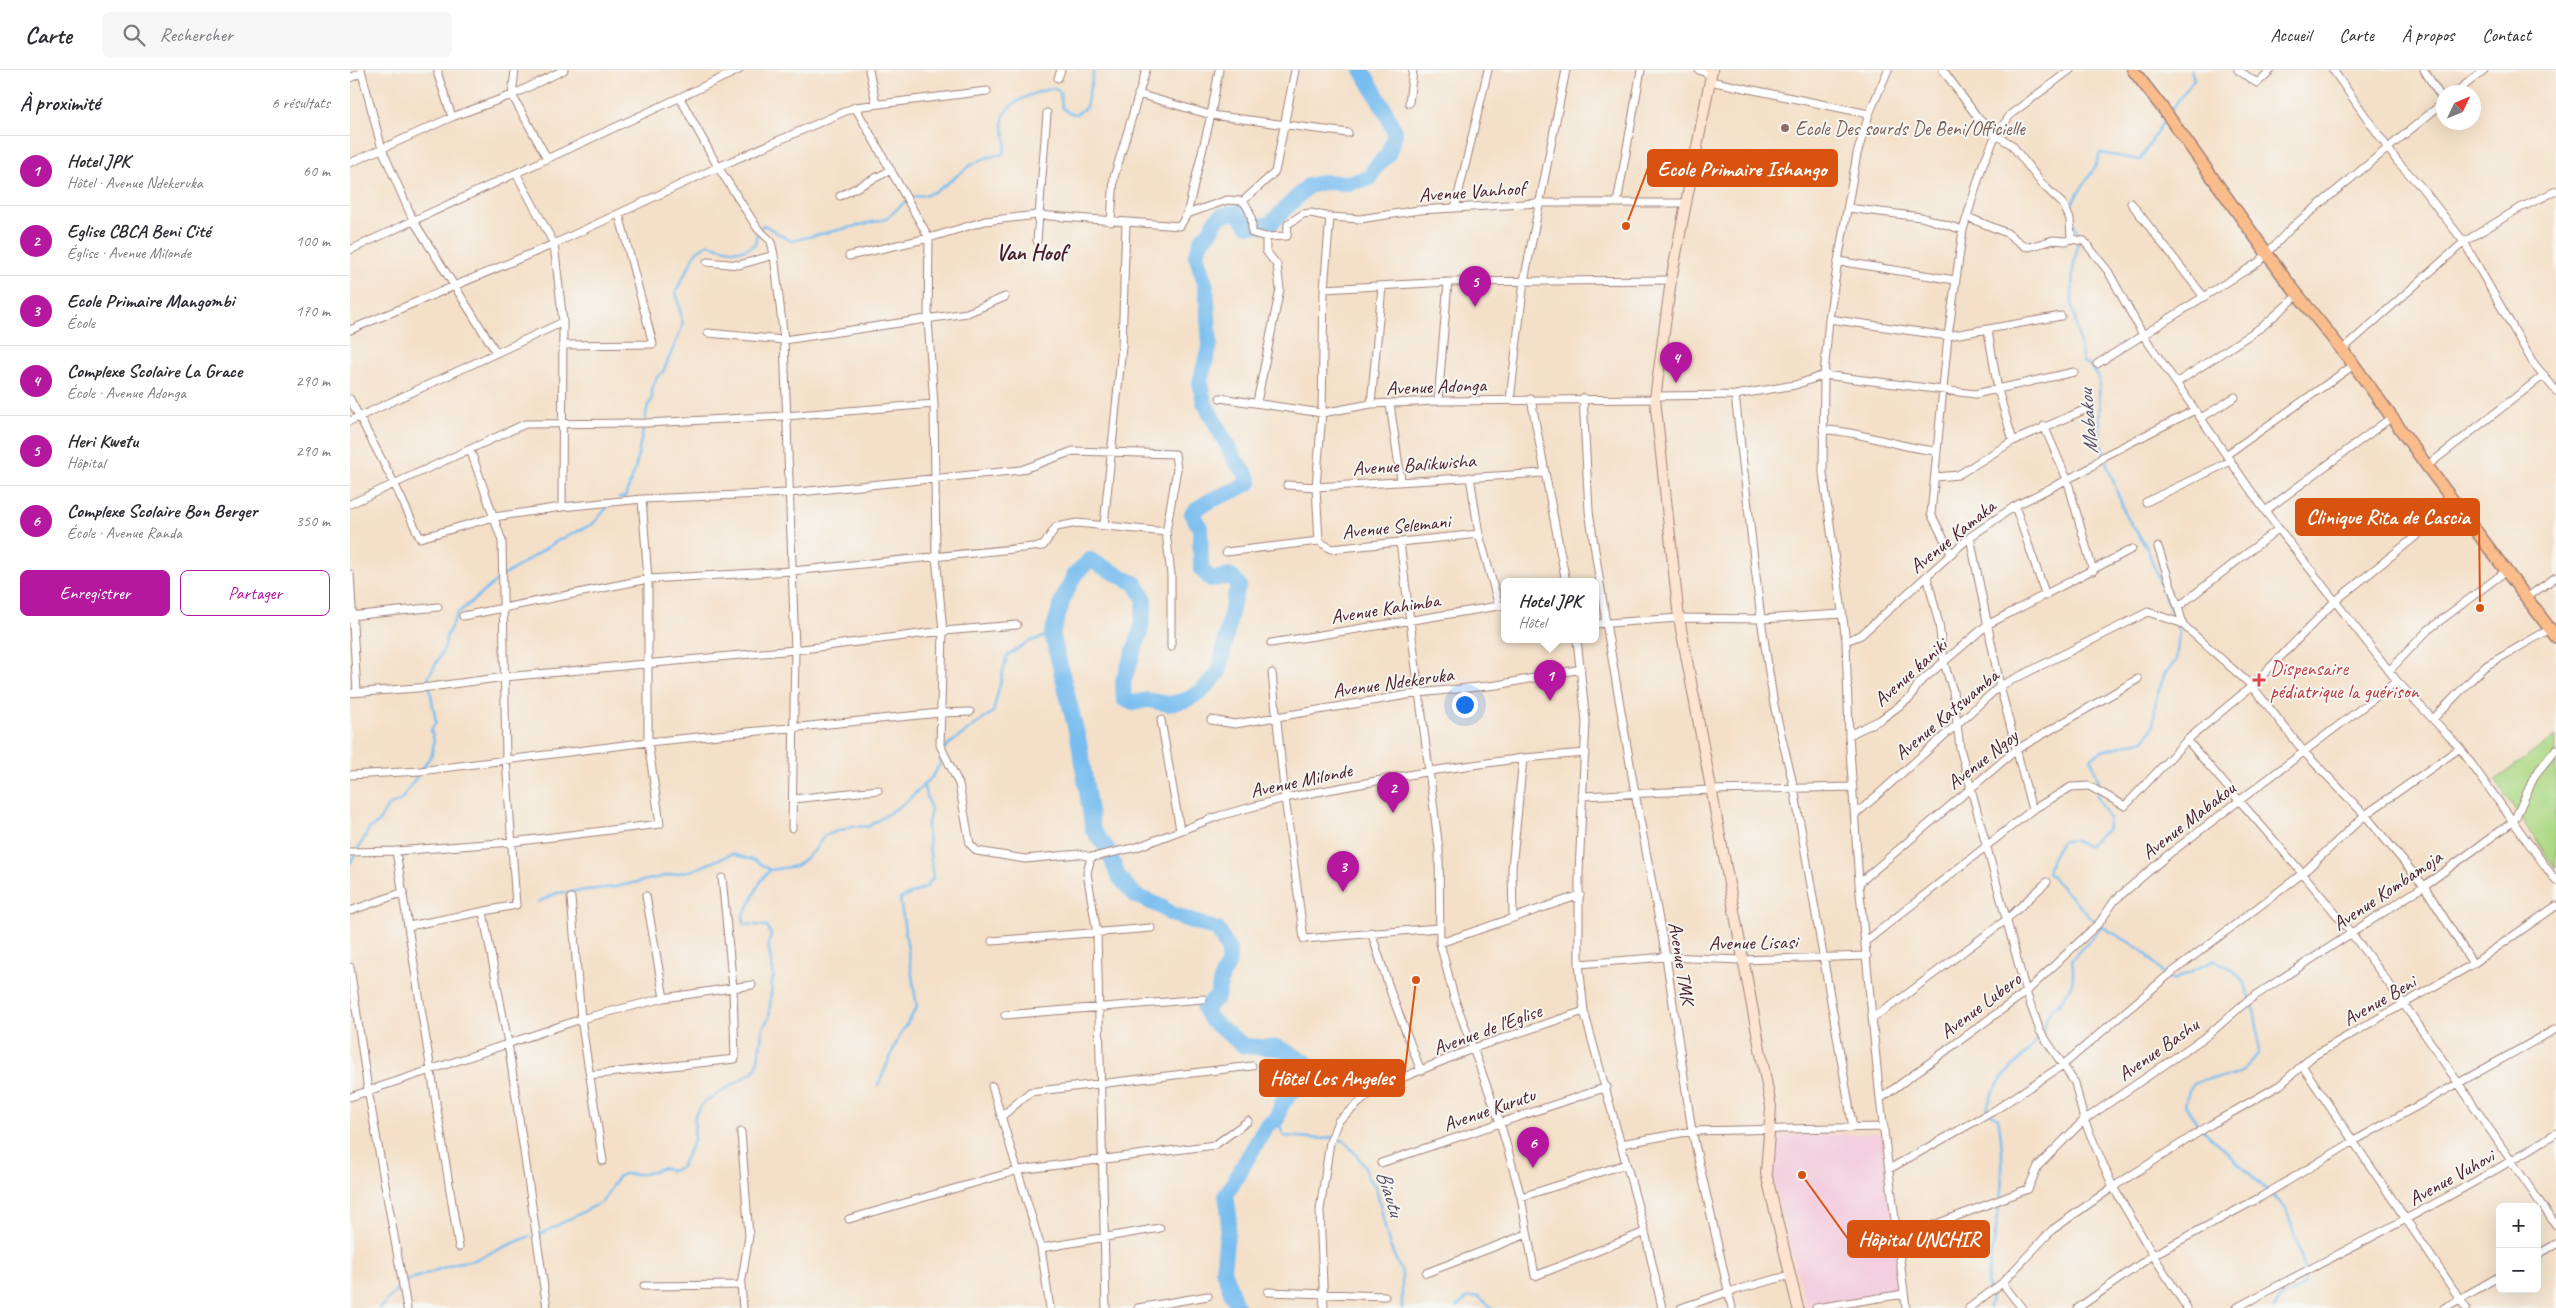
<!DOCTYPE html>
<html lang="fr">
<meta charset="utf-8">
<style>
:root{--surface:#fff;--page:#f7f7f7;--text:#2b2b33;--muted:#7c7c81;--line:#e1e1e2;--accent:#b5179e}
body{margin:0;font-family:Caveat,sans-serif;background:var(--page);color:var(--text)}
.controls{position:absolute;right:15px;bottom:15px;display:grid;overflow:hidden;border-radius:8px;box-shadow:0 5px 20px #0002}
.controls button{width:45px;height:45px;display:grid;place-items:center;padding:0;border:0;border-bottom:1px solid var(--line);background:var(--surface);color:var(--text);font:25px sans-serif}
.compass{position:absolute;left:2086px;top:15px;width:45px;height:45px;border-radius:50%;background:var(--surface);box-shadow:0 5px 20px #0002;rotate:46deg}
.you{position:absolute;left:1114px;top:634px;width:18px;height:18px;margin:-12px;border:4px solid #fff;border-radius:50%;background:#1a73e8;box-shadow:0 0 0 8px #1a73e833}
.badge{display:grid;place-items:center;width:32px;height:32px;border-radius:50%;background:var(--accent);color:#fff;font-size:16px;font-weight:700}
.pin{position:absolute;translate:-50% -41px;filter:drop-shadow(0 1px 2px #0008)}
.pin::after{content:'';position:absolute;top:26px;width:18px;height:15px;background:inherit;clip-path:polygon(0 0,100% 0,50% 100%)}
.popup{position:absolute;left:1151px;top:508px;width:98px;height:65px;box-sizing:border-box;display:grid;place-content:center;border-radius:8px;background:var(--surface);filter:drop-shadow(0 1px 4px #0005);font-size:16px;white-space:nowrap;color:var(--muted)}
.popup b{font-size:19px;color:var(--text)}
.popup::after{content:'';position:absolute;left:50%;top:100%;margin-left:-10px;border:10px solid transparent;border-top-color:var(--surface)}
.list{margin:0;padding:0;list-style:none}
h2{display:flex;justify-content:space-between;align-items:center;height:65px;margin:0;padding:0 20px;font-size:21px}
h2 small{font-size:16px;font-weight:400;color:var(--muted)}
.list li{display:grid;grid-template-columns:32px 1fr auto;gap:15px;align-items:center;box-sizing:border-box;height:70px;padding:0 20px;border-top:1px solid var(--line)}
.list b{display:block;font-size:19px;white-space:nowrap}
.list p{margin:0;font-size:16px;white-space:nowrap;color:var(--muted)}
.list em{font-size:16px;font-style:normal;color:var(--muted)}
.actions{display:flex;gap:10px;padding:15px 20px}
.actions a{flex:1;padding:11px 0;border:1px solid var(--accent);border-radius:8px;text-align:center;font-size:18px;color:var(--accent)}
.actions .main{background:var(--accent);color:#fff}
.icon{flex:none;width:28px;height:28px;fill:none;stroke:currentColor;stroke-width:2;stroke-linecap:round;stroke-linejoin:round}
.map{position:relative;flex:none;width:2206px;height:1238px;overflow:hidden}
header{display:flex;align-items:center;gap:30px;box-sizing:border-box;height:70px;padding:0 25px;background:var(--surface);border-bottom:1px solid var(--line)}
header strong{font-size:24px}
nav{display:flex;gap:28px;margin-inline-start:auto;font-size:18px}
.search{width:350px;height:45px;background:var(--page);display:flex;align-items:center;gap:12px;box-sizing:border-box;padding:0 18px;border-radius:8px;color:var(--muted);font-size:19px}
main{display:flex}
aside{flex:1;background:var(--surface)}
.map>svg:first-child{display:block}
</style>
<header>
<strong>Carte</strong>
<div class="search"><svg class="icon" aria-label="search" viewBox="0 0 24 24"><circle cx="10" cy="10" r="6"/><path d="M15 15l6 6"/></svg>Rechercher</div>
<nav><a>Accueil</a><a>Carte</a><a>À propos</a><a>Contact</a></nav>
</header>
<main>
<aside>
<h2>À proximité<small>6 résultats</small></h2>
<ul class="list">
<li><span class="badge">1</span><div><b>Hotel JPK</b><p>Hôtel · Avenue Ndekeruka</p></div><em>60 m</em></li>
<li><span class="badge">2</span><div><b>Eglise CBCA Beni Cité</b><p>Église · Avenue Milonde</p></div><em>100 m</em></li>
<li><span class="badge">3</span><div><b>Ecole Primaire Mangombi</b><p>École</p></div><em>170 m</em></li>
<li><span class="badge">4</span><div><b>Complexe Scolaire La Grace</b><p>École · Avenue Adonga</p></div><em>290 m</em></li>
<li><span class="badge">5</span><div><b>Heri Kwetu</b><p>Hôpital</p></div><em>290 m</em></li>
<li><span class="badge">6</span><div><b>Complexe Scolaire Bon Berger</b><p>École · Avenue Randa</p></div><em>350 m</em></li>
</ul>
<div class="actions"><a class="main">Enregistrer</a><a>Partager</a></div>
</aside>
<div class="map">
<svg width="2206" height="1238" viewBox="0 0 2206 1238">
<rect width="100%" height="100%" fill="#f6f6f2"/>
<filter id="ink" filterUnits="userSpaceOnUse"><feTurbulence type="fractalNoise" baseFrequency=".02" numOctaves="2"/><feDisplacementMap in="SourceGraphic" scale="10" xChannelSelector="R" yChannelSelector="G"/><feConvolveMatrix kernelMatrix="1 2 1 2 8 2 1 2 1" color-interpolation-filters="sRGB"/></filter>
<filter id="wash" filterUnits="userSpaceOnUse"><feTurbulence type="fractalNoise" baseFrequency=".0096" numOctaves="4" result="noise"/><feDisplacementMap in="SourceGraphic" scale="20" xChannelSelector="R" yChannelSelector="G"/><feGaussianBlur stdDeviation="1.12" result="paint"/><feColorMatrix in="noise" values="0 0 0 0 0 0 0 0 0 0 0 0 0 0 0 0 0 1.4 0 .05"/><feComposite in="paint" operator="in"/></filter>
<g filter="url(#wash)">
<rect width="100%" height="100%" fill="#f4e0c8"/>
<path fill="#f3cfdf" d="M1532,1063L1552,1222L1456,1237L1420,1100L1427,1094L1426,1085L1421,1079L1423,1066Z"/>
<path fill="#add985" stroke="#7c7c58" d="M2206,666V799L2145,710Z"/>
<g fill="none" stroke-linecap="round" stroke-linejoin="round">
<path stroke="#78bdef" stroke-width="2.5" d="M1819,43L1844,9L1841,0
M559,128C567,126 579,125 586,121C612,105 618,89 653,84C660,71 652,62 653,50C654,32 689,21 704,18L710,22L712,37L719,43L727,44L736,37L744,0
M1719,140C1727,120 1745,104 1750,83L1790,90L1816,47
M1723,150L1729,167L1723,200L1722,232L1733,292L1742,297L1749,309L1750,366L1754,386L1776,446L1796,476L1824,549
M269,428L275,427L285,400L298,335L302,330V319L307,307L313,302L333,255L326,221L347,181L358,174C373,178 391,186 405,174L408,159L414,155L441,171L536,149L556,131
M1826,554L1829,562L1826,591L1815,603L1806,629L1803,657L1794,670L1752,681L1741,688L1749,712L1747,726L1759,749L1757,760L1737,776L1723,770L1711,772L1702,788L1698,803L1744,851C1759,863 1778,869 1795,883C1805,892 1810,905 1823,910L1865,890C1871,894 1880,897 1885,902C1903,918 1910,962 1908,984C1902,991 1894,1002 1885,1005C1860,1012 1840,1001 1835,1035L1849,1056L1936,1138L1957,1205L1953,1216L1928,1230L1924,1238
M0,794L19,759L28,753L37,737L51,730L82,684L84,671L81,660L86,652L78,608L95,577L96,567L108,543L150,508L207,471L243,454L261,433
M188,832L207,823L265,817L343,800L382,784L406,791L420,800
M528,1015L550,965L567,937L550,829L576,817L583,808L577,757L581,740L573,714
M927,1049L934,1066L974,1069L980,1067L995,1071L1015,1096L1017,1107L1026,1117L1039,1174L1052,1203V1238
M191,1164L252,1132L268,1107L274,1104H295L312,1098L321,1101L331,1097L344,1070L345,1045L353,1033L403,1002L407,996L413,958L419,948L422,911L424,907L418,875L421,865L417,856L394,854L393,845C404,831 406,812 420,800L446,796L464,781L474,766L503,756L518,757L556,732L583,706L590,694L592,681L598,675L643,642L657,586L676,573L702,564
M30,1238L54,1212L106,1193L124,1190L180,1166
M1106,1238L1117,1228L1128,1226L1142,1238
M1639,1238L1641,1227L1637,1213C1646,1156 1659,1106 1648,1048L1637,1041C1643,1003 1678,991 1693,960C1696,955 1695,950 1698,945C1700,941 1705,937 1708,934C1723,919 1725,909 1722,889L1752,857"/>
<path stroke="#78bdef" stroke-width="16" d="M887,1238L873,1200L879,1145L876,1125L917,1055L927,1049L931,1035L957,1004L956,992L929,978L894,976L861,950L854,939L867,927L872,906L878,895L879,881L868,860L821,844L812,837L786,826L768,806L758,780L743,760L729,672L702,564L713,529L725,504L740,490L786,514L795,530L790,564L773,611L774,629L783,633L797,630L819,634L836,630L851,622L869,602L884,528L889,515L881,506L861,509L851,499L850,458L842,444C852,430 884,423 900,412C897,402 889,397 884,388L854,332L850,312L860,275L856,216L846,185L852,169L861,161L865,151L872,145L888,142L897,155H919L958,116L974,112L998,113L1020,108L1024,99L1038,84L1045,64L1035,40L1012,0"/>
</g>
</g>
<g filter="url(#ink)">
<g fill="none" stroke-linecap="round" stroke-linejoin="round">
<defs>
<path id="street" d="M11,0L32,79L63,150L146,282
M88,0V5L102,47
M165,0L162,25L197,88
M519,0L526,33
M1349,0L1361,5
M1538,0L1519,44L1507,84L1488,191L1479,249L1474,305L1473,403L1496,571L1499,665L1509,813L1530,1029L1556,1238
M1593,0L1628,48L1646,65L1662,75L1692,114L1713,134L1720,149L1721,169L1734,171L1758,201L1793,265L1915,441L2047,611L2110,678L2206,811
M1888,0L1907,13L1921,0
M1983,0L2047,91L2072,118L2114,172L2182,291L2206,321
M2074,0L2094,32
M0,8L11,3
M708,8L711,0
M1360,11L1519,44
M2106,22L2134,0
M788,24L861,45L998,63
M330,28L368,97L408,159L421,171L424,185L434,270L445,580L442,758
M1059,33L1063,0
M505,37L579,168L578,250L584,334L586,486L593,561L590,675L609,714L620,774L627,781L675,789L729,784L741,787L748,786L787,777L869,746L935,728L1080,701L1173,688L1236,683
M0,93L102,47L162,25L214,0
M166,103L204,174L213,252L212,437
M490,126L541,100
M893,131L925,102L945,0
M1267,133L1291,0
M1781,133L1854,227
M1105,138L1138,0
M1498,138L1571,147L1613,160
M837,144L861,45L869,0
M1617,147L1657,163L1674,176L1679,177L1703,170L1716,171L1721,169
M761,152L764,107L796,0
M687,171L697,43
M0,180L389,0
M499,186L579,168L635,151L687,145L830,156L837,144L877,130L893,131C902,142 902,150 902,163L916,167L937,166L938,154L953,144L961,143L980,147L1010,149L1069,140L1189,133H1337
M1488,191L1605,210
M357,192L389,195L424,185
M974,219L1098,212L1321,210
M1479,249L1598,266L1711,246
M0,260L204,174L368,97L505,37L637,21
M1638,261L1648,320L1663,371
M358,263L434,270L617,243L655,227
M213,275L303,274L269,144
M1992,280L2114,172L2168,139L2206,121
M1747,294L1909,192L1942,157L2094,32
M1826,313L1913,256L1948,225
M1385,325L1411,549L1424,635L1444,718L1503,1058
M1305,326L1385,325L1445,315L1474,305L1625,324L1724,302
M870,328L972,343L1021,334L1088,331L1305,329
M1233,328L1239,441L1256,553L1285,723L1316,887L1342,1061L1382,1238
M0,329L44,413L70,468L144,447L212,437L292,429L439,423L671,400L723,381L825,384L827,399L816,462L821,505V577
M1181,329L1216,512
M1160,330L1174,211L1216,0
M1088,331L1098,212
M907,332L930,219L927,195L916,181V167
M1021,334L1032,217
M1040,334L1051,410
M1851,348L1885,327
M0,351L213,252
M1694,356L1717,409L1743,501
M1473,360C1512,361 1548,378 1587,381
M1876,385L2004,295
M2077,396L2194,305
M1120,407L1129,464L1149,536
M1586,407L1608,405L1663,371L1741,337
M937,415L966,417L1193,403
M1796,432L1881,391
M0,434L175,354L296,353L435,346L584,334
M1665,436L1696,526
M1915,441L2042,347
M754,455L772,277L776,152
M1620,467L1650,616L1682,740
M969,471L981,479L1129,464
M1050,472L1089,779L1090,873L1104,927L1150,1052L1171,1127L1185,1206L1295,1162
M1808,477L1828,537
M876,482L969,471L966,417L972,343L974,219L980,147
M1601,483L1581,444L1598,266L1613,160L1633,94L1646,65L1661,44L1720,0
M0,504L7,622
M1577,506L1589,554L1594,593L1603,621L1610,678L1676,922L1690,961L1725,1013L1734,1050L1763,1117L1803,1185L1837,1238
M2176,528L2206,507
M0,546L88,537
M113,546L298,509L442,501L693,476L706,457L727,453L816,462
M1245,554L1329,548L1411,549L1492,544
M1833,554L1828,537L1928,459
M1227,570L1236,651L1229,802V894L1234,941L1295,1162L1312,1238
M1496,571L1511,565L1620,467L1665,436L1738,399L1754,386L1845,340
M921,573L1155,535
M2039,601L2078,560L2156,501
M922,603L935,728L954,869L1088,858
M0,623L80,617L155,607L445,580L593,561L667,555
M2083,649L2134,597L2200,559
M811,650L830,760
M861,650L885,654L1069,623L1147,615L1231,599
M1499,665L1530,650L1560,628L1569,613L1637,555L1782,479
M1837,670C1891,734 1949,796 2001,863C2074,957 2137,1059 2206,1155
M0,705L70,701L298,672L590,643L620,642
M1232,726L1361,720L1503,717
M443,729L528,720
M1505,745L1650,616L1798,542L1831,553L1902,616L1955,683L2015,745L2074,816L2123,894
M46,781L109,1177
M0,782L46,781L162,772L310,754L298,672V509L292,429
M741,787L737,803L747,863L756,1238
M1509,813L1666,680L1788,609
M296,826L314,928
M221,828L231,949L253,1091
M0,841L54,822
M133,842L158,973L197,1238
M1163,848L1162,798L1173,688
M59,856L166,835L156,689L152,471L120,379
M1021,862L1042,926L1071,1001
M642,871L801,858
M1515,872L1682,740L1721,717L1739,716L1775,736L1837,670L1902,616L1984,532L2106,434
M1090,873L1230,825
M1229,894L1316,887L1392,890L1517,886
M0,897L18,1020L57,1238
M655,945L853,929
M1522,948L1545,933L1657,849L1697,812
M1953,997L2116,1238
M240,1005L385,989L383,918L372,808
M642,1016L691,1178L700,1238
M0,1027L231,949L314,928L402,915
M1530,1029L1676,922L1750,852L1765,830L1819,784L2047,611
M651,1047L680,1022L902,996
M391,1062L399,1166L391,1215L393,1238
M1271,1074L1342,1061L1534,1057
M1031,1093L1257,1017
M1539,1099L1642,1042L1713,995L1816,907L1953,803L2015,745L2110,678
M1171,1127L1276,1094
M499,1149L669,1100L865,1075L898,1051
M1547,1169L1678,1119L1688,1096L1734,1050L1858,965L1897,931L2074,816L2164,751L2185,705L2206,679
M691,1178L810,1158
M2187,1185L2206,1174
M1076,1203L1177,1164
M1652,1213L1672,1238
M294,1216L391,1215
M918,1222L1035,1226
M788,1238L858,1226
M974,1238L970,1140L980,1072L988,1051L1018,1025L1042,1012L1124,978L1234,941
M1331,1238L1378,1222L1441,1205
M1466,1238L1554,1224
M1619,1238L1652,1213L1702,1160L1763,1117L1860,1055L1930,1015L1963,986L2123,894L2206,836
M1728,1238L1803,1185L1911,1127L2004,1071L2206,959
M1886,1238C1993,1180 2103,1129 2206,1063
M2094,1238L2150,1206"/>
<path id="secondary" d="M1362,0L1321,210L1305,329L1329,548L1421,1037L1416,1103L1448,1238"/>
<path id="primary" d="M1783,0L1814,40L1936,210L2004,295L2077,396L2206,567"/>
</defs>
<use href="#street" stroke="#9f807a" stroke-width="9"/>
<use href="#secondary" stroke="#9f807a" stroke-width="12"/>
<use href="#primary" stroke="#9f807a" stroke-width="14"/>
<use href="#street" stroke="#fff" stroke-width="7"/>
<use href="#secondary" stroke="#fde4d0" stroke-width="10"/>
<use href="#primary" stroke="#f9bc8a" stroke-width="11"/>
</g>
</g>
<circle fill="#8d6e63" stroke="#f6f6f2" stroke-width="2" cx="1435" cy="58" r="5"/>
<path fill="#e0444e" stroke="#f6f6f2" stroke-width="2" d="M1906.5 602.5h5v5h5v5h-5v5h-5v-5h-5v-5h5z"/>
<g text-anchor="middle" stroke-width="4" stroke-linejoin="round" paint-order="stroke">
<g font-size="20" fill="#785e54" stroke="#f6f6f2" text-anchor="start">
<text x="1445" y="65">Ecole Des sourds De Beni/Officielle</text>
</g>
<g font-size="20" fill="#4a1f2b" stroke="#f6f6f2">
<text transform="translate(1122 121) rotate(-4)" y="7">Avenue Vanhoof</text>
<text transform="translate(1086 316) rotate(-2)" y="7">Avenue Adonga</text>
<text transform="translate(1064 394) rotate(-4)" y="7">Avenue Balikwisha</text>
<text transform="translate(1046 456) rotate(-6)" y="7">Avenue Selemani</text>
<text transform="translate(1602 466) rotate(-39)" y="7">Avenue Kamaka</text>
<text transform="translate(1035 538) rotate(-9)" y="7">Avenue Kahimba</text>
<text transform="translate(1560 602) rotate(-42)" y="7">Avenue kaniki</text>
<text transform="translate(1043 612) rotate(-8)" y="7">Avenue Ndekeruka</text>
<text transform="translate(1596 644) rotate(-40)" y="7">Avenue Katswamba</text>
<text transform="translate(1632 689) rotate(-38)" y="7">Avenue Ngoy</text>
<text transform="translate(951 710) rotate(-12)" y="7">Avenue Milonde</text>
<text transform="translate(1838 750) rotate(-38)" y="7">Avenue Mabakou</text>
<text transform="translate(2037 820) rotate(-34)" y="7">Avenue Kombamoja</text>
<text transform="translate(1403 872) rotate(-1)" y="7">Avenue Lisasi</text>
<text transform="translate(1332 893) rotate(81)" y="7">Avenue TMK</text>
<text transform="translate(2029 930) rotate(-30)" y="7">Avenue Beni</text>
<text transform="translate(1630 935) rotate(-37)" y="7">Avenue Lubero</text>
<text transform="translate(1137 959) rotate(-20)" y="7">Avenue de l'Eglise</text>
<text transform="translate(1808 979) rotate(-35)" y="7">Avenue Bashu</text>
<text transform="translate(1139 1039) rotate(-19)" y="7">Avenue Kurutu</text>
<text transform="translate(2101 1107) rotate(-29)" y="7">Avenue Vuhovi</text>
</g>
<g font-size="20" fill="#be3a42" stroke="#f6f6f2" text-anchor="start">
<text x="1920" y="605">Dispensaire<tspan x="1920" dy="23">pédiatrique la guérison</tspan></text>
</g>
<g font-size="21" font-style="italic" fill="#584e66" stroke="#f6f6f2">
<text transform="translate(1738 352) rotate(-95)" y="7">Mabakou</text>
<text transform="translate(1040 1123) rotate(72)" y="7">Biautu</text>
</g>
<g font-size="22" font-weight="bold" fill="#4a1f2b" stroke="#f6f6f2">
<text x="681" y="190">Van Hoof</text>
</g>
</g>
<path fill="none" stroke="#d8530f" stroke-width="2" d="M1276 156L1298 98M2130 538L2129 447M1066 910L1054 1008M1452 1105L1498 1169"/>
<g fill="#d8530f" stroke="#f6f6f2" stroke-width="2">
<circle cx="1276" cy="156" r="5"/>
<circle cx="2130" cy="538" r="5"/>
<circle cx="1066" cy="910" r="5"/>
<circle cx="1452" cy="1105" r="5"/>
</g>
<g fill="#d8530f" stroke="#d8530f" stroke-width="2">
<rect x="1298" y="80" width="189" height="36" rx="5"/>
<rect x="1946" y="429" width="183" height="36" rx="5"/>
<rect x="910" y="990" width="144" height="36" rx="5"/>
<rect x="1498" y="1151" width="141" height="36" rx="5"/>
</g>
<g font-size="21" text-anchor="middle" font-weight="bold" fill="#fff">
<text x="1392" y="106">Ecole Primaire Ishango</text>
<text x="2038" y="454">Clinique Rita de Cascia</text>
<text x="982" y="1015">Hôtel Los Angeles</text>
<text x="1569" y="1176">Hôpital UNCHIR</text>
</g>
</svg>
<div class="controls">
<button>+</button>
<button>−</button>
</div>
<svg class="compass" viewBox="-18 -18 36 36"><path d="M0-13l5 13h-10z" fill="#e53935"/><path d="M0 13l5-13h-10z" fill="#7c7c81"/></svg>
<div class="you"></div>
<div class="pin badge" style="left:1200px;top:631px">1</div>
<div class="popup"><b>Hotel JPK</b>Hôtel</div>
<div class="pin badge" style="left:1043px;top:743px">2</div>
<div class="pin badge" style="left:993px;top:822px">3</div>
<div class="pin badge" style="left:1326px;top:313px">4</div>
<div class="pin badge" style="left:1125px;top:237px">5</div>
<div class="pin badge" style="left:1183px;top:1098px">6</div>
</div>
</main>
